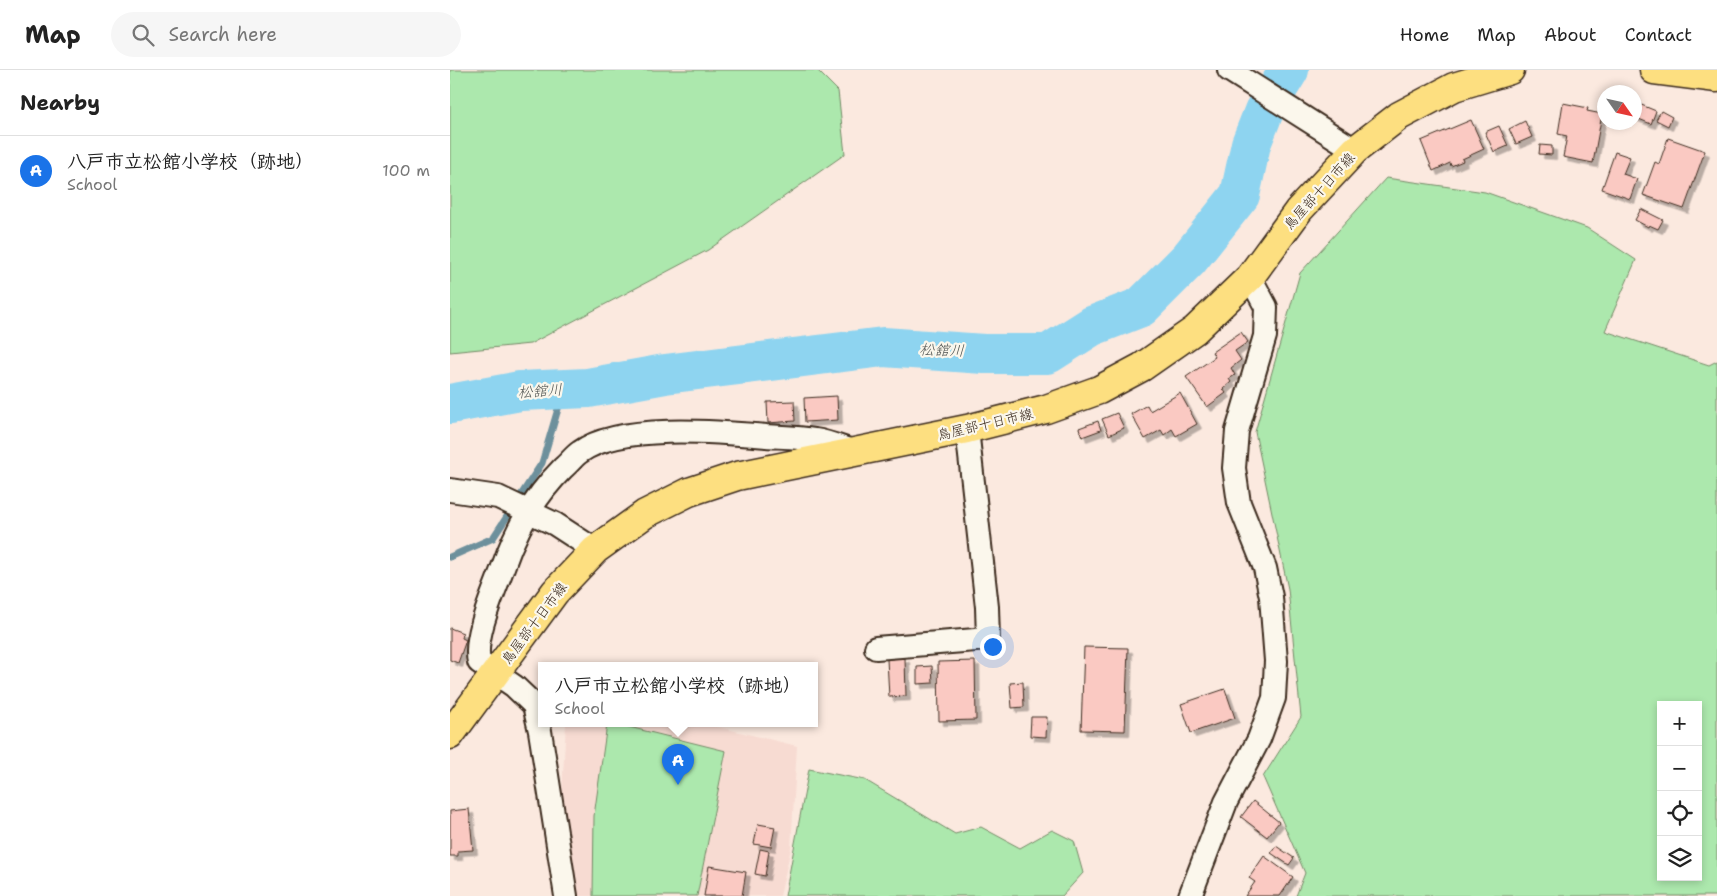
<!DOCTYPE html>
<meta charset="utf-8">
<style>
:root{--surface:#fff;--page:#f6f6f6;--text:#222;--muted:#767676;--line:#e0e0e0;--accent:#1a73e8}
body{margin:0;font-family:"Shantell Sans","Klee One",sans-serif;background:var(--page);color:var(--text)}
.controls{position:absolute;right:15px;bottom:15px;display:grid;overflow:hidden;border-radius:0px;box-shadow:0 2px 8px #0003}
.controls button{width:45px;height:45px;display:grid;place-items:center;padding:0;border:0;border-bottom:1px solid var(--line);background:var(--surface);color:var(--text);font:25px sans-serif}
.compass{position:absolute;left:1147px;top:15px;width:45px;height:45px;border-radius:50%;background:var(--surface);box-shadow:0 2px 8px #0003;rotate:124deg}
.you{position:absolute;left:542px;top:576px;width:18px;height:18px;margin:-12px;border:4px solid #fff;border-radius:50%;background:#1a73e8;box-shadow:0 0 0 8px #1a73e833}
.badge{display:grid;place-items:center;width:32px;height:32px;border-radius:50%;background:var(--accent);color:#fff;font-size:16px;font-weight:700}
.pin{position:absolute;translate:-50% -41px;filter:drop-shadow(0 1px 2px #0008)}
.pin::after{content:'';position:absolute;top:26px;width:18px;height:15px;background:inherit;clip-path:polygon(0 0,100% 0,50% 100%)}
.popup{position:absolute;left:88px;top:592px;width:280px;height:65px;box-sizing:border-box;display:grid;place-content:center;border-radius:0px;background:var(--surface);filter:drop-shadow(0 1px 4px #0005);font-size:16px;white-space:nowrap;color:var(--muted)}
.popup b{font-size:19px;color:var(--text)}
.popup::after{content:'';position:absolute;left:50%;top:100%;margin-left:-10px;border:10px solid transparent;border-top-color:var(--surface)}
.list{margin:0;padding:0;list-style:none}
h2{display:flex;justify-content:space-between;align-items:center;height:65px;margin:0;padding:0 20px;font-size:21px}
h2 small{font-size:16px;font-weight:400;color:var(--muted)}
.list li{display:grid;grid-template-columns:32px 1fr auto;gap:15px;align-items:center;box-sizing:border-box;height:70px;padding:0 20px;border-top:1px solid var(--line)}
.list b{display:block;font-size:19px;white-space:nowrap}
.list p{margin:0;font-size:16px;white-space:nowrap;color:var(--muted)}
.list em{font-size:16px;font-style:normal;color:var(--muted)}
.icon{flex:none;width:28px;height:28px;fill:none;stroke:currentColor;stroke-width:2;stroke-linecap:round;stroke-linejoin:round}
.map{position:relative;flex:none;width:1267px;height:826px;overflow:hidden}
header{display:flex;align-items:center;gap:30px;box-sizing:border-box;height:70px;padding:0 25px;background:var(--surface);border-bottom:1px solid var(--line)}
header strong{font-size:24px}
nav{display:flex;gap:28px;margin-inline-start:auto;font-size:18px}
.search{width:350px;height:45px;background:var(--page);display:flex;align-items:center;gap:12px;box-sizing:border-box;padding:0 18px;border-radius:28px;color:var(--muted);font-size:19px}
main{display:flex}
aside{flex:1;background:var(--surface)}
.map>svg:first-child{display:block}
</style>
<header>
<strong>Map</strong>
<div class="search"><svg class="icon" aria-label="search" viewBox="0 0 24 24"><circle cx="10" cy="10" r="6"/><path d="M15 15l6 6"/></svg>Search here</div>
<nav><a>Home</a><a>Map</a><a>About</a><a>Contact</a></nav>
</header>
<main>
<aside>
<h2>Nearby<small></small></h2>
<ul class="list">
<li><span class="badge">A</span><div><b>八戸市立松館小学校（跡地）</b><p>School</p></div><em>100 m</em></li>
</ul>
</aside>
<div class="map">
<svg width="1267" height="826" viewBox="0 0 1267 826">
<defs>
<filter id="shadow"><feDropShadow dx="4.5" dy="4.5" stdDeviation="0" flood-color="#0004"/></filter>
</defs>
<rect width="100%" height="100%" fill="#fbe9df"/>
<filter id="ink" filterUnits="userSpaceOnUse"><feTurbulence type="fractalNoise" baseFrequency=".02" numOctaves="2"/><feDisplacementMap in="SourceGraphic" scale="10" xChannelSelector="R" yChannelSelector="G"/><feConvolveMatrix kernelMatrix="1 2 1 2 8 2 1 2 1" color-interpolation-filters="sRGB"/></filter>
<g filter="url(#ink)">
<path fill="#f7dbd2" d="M116,654H256L347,676L341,778L330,826H123L110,755Z"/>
<path fill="#ace8ad" stroke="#748966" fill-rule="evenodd" d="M0,0H367L388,21L395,84L258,180L80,274L0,282Z
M936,108L1035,122L1137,158L1186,190L1155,261L1259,295L1267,291V826H846L855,803L813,707L851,647L838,519L805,362L850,203ZM1211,635H1248V807H1211Z
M157,654H167L276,681L247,826H143L144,746Z
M359,699L415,710L505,764L531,757L570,778L602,760L624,771L633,803L612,826H335Z"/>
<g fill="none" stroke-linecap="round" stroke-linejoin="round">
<path stroke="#6d909c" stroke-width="7" d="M0,487L43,468L92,393L108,339L103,318"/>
<path stroke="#8ed4f0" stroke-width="40" d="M0,334L70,321L138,318L215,304L433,277L534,284H598L642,256L691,237L739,189L790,125L801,74L814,41L839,0"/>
</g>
<path fill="#fac9c2" stroke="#3b2a1e" filter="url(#shadow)" d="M1113,33L1138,38L1137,41L1152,44L1143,93L1113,87L1117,66L1108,64Z
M1189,34L1206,41L1201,54L1184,47Z
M1211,41L1222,47L1218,56L1206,50Z
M1021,50L1034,79L1012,89L1013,91L1001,96L1000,93L983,101L971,71Z
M1075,51L1082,67L1066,74L1059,59Z
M1049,56L1058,76L1044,82L1035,62Z
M1218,68L1255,81L1234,139L1193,125L1205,92L1209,94Z
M1090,75L1102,76V85L1089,84Z
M1165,82L1180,87L1173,104L1187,109L1180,129L1152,119Z
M1191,139L1213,150L1208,159L1199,155L1198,157L1185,150Z
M791,262L798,272L785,281L791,290L781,298L785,305L779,309L781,312L773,319L776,323L757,337L736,307L765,287L762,282Z
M730,323L747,354L726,366L722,359L714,365L711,360L695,369L681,344L697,335L700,341Z
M387,326L388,350L355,352L354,328Z
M344,331L345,351L318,353L317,332Z
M667,343L674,358L659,365L652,349Z
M648,351L651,360L632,367L629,358Z
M0,558L13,563L12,568L16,570L8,593L0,590Z
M634,577L678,578L675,661L631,660Z
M455,588L456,626L439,627L437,589Z
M525,591L526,650L489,651L488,592Z
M482,596L483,613L467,614V597Z
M573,612L574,637L562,638L560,613Z
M775,619L785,648L741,663L731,634Z
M581,647H597L596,667L580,666Z
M803,731L829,752L817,767L791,747Z
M19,739L23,780L8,781V786H0V741Z
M308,754L325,757L321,777L304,774Z
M826,776L844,788L839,795L821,783Z
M310,779L319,781L315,806L305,804Z
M814,786L843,807L830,826H795L805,812L799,808Z
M259,796L296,802L292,826H254Z"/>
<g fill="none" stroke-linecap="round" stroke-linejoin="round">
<defs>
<path id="minor" d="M779,0L905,80
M0,420L48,427L105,454L145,480
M426,578L538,569L537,537L517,359
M116,826L90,661L84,635L64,616L29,592C23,567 44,522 53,497C66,459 84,427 113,398C119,393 124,386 130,382C169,353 269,362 316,366C332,367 349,367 365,370C379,372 392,378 405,382
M740,826L776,732L809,669L824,628L826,591L821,527L815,498L789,433L784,398L787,361L815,266L816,237L800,207"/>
<path id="major" d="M1204,0L1267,8
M0,665L105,522L145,480L195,444L239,422L287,406L517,359L596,339L649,320L692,297L745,260L800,207L849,140L905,80L949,46L1004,17L1060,0"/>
</defs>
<use href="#minor" stroke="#3b2a1e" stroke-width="26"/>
<use href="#major" stroke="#3b2a1e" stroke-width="31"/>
<use href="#minor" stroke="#fbf7ec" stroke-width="22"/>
<use href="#major" stroke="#fddf80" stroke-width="28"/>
</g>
</g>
<g text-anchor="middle" stroke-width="4.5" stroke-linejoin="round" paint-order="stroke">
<g font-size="14" fill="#3b2a1e" stroke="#fbf7ec">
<text transform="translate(869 121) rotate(-48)" y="5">鳥屋部十日市線</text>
<text transform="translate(535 354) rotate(-13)" y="5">鳥屋部十日市線</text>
<text transform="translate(84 553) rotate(-53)" y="5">鳥屋部十日市線</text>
</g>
<g font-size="15" font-style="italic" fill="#505452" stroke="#fbf7ec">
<text transform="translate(492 280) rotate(2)" y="5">松舘川</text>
<text transform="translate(90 321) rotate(-4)" y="5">松舘川</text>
</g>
</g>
</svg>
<div class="controls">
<button>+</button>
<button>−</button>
<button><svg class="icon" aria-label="locate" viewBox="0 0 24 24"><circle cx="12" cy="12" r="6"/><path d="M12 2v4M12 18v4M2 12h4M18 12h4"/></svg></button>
<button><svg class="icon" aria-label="layers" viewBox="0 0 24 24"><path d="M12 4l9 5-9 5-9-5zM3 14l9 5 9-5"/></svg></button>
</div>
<svg class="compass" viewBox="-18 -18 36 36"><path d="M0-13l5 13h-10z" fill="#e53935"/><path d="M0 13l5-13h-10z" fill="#767676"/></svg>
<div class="you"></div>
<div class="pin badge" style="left:228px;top:715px">A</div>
<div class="popup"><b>八戸市立松館小学校（跡地）</b>School</div>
</div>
</main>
